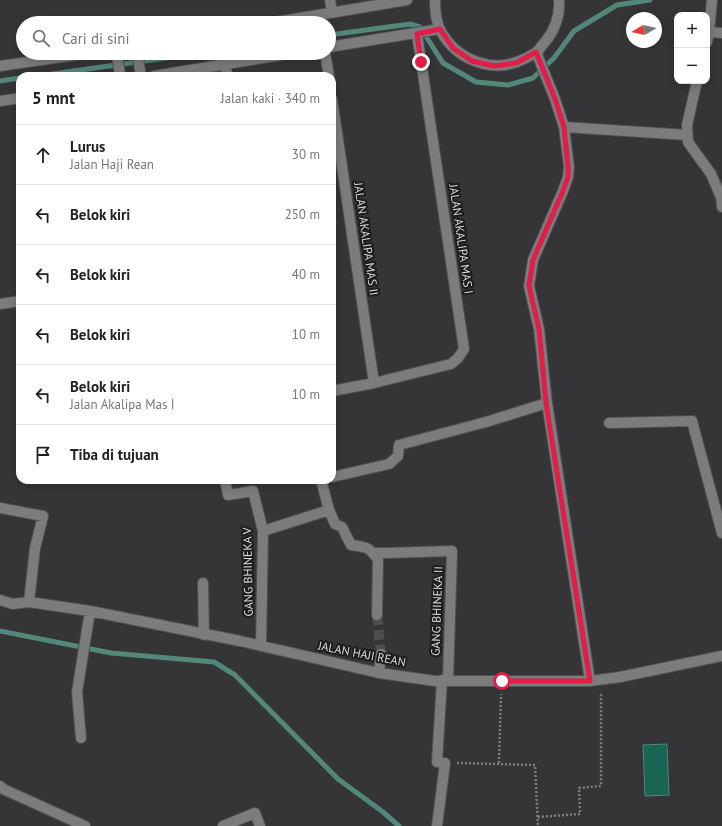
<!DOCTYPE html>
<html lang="id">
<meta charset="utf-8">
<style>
:root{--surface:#fff;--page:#f2f2f2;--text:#222;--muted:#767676;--line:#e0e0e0}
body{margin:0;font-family:"PT Sans",sans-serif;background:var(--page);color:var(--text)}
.controls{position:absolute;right:12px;top:12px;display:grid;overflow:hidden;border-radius:8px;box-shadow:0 2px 10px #0003}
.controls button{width:36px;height:36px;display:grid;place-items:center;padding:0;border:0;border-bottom:1px solid var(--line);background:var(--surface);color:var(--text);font:20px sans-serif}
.compass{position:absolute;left:626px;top:12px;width:36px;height:36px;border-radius:50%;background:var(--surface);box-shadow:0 2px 10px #0003;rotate:261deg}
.stop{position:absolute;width:12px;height:12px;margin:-9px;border:3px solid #e11d48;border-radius:50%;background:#fff}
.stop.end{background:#e11d48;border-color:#fff;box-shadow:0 1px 4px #0008}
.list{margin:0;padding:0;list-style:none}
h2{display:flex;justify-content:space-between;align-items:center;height:52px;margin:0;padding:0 16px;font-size:17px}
h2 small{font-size:13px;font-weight:400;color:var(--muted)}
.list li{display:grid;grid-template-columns:26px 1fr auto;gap:12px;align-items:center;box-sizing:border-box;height:60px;padding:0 16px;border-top:1px solid var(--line)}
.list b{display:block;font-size:15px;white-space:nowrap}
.list p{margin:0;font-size:13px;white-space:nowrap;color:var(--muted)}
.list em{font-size:13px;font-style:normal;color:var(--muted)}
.icon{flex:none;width:22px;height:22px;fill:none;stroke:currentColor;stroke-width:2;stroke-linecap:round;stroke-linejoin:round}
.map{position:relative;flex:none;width:722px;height:826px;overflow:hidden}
.search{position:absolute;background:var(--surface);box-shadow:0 2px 10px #0003;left:16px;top:16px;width:320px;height:44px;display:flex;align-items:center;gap:10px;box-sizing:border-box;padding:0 14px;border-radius:22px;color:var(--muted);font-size:15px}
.panel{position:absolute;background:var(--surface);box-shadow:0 2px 10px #0003;left:16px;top:72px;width:320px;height:412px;border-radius:12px}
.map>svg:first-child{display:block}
</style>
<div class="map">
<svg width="722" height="826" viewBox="0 0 722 826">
<rect width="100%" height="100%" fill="#353437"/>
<path fill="#196452" stroke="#53877b" d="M667,744L669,795L645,796L643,745Z"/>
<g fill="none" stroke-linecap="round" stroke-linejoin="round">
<path stroke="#53877b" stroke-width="5" d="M329,35L410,24L420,27L443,63L476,82L508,85L533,78L554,58L574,31L617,5L650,0
M38,76L201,53
M0,81L20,78
M0,631L111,653L214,662L235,675L338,779L383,812L399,826"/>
<path stroke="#4e4d50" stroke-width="10" stroke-dasharray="10 5" stroke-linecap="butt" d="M377,615L381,654"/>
<defs>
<path id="minor" d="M330,0L332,12
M435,0C435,10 436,21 440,30C457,61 494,75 526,58C530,56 534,54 537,52C540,49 542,45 545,42C555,30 560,16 559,0
M270,23L407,0
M709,32L722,33
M707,42L709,32L712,0
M329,47L440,29
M536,52L555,99L564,127L569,167L568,177L563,191L533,260L529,286L539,329L547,403L590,681
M117,53L120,76
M137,53L141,76
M325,53L329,76
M226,64L227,76
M0,66L89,53
M154,76L293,53
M697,81L687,125L688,142L711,174L721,197L722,207
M332,99L374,383
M0,101L20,98
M564,127L687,135
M0,304L20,301
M332,391L374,383L451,364L458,358L464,349L417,34
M609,423L692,421L722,533
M332,477L389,464L398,456L399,445L486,422L547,403
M225,480L228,495L253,491L263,531L261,646
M321,480L329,510L335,524L342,527L351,545C366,547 370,547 378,560L377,615
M0,508L43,516L35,548L29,602
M263,531L329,510
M374,553H387L452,551L448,680
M203,583L204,635
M0,600L13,604L29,602L90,611L240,641L379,673L435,681H590L620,677L722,656
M379,673L381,654
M81,738L77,692L90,611
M0,786L3,789L85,826
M223,826L255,813L260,826
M437,826L445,763L437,762L442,680"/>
</defs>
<use href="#minor" stroke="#525053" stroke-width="12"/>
<path stroke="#7e7d80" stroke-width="2.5" stroke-dasharray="2 2" stroke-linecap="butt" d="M457,763L535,765L538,826
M499,763L501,694
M538,817L580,814L579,788L601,786V692"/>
<use href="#minor" stroke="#7c7b7e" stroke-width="10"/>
</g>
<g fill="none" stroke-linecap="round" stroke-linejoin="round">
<path stroke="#e11d48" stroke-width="5" d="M421,62L417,34L440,29L453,48L472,61L494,66L516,63L536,52L555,99L564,127L568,167V177L563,191L533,260L529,286L539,329L546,403L590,681H502"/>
</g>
<g text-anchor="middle" stroke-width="4" stroke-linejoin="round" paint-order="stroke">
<g font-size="12" fill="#dad9db" stroke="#1c1c1d">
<text transform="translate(366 239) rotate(82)" y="4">JALAN AKALIPA MAS II</text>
<text transform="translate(461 239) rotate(82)" y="4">JALAN AKALIPA MAS I</text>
<text transform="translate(248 572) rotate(-91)" y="4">GANG BHINEKA V</text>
<text transform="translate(437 611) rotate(-88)" y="4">GANG BHINEKA II</text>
<text transform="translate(362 654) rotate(11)" y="4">JALAN HAJI REAN</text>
</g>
</g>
</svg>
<div class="controls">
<button>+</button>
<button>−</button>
</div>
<svg class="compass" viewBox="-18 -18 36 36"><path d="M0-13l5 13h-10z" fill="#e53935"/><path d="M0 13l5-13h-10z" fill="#767676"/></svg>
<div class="stop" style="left:502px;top:681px"></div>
<div class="stop end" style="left:421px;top:62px"></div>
<div class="search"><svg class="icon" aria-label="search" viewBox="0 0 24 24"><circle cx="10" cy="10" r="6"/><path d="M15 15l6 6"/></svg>Cari di sini</div>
<section class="panel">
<h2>5 mnt<small>Jalan kaki · 340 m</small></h2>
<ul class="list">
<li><svg class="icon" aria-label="ahead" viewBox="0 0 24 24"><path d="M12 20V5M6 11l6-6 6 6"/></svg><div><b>Lurus</b><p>Jalan Haji Rean</p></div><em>30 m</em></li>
<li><svg class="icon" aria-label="left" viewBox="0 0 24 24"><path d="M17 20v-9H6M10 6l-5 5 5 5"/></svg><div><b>Belok kiri</b></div><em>250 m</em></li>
<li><svg class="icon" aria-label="left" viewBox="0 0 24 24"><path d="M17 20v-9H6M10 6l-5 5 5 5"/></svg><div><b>Belok kiri</b></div><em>40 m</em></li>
<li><svg class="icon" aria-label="left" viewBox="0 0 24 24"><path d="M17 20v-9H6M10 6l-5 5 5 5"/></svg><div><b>Belok kiri</b></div><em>10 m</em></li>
<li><svg class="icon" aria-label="left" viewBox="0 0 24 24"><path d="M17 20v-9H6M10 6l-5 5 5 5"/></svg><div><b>Belok kiri</b><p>Jalan Akalipa Mas I</p></div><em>10 m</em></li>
<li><svg class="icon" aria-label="arrive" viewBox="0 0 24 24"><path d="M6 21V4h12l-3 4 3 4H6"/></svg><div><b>Tiba di tujuan</b></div></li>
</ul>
</section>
</div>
